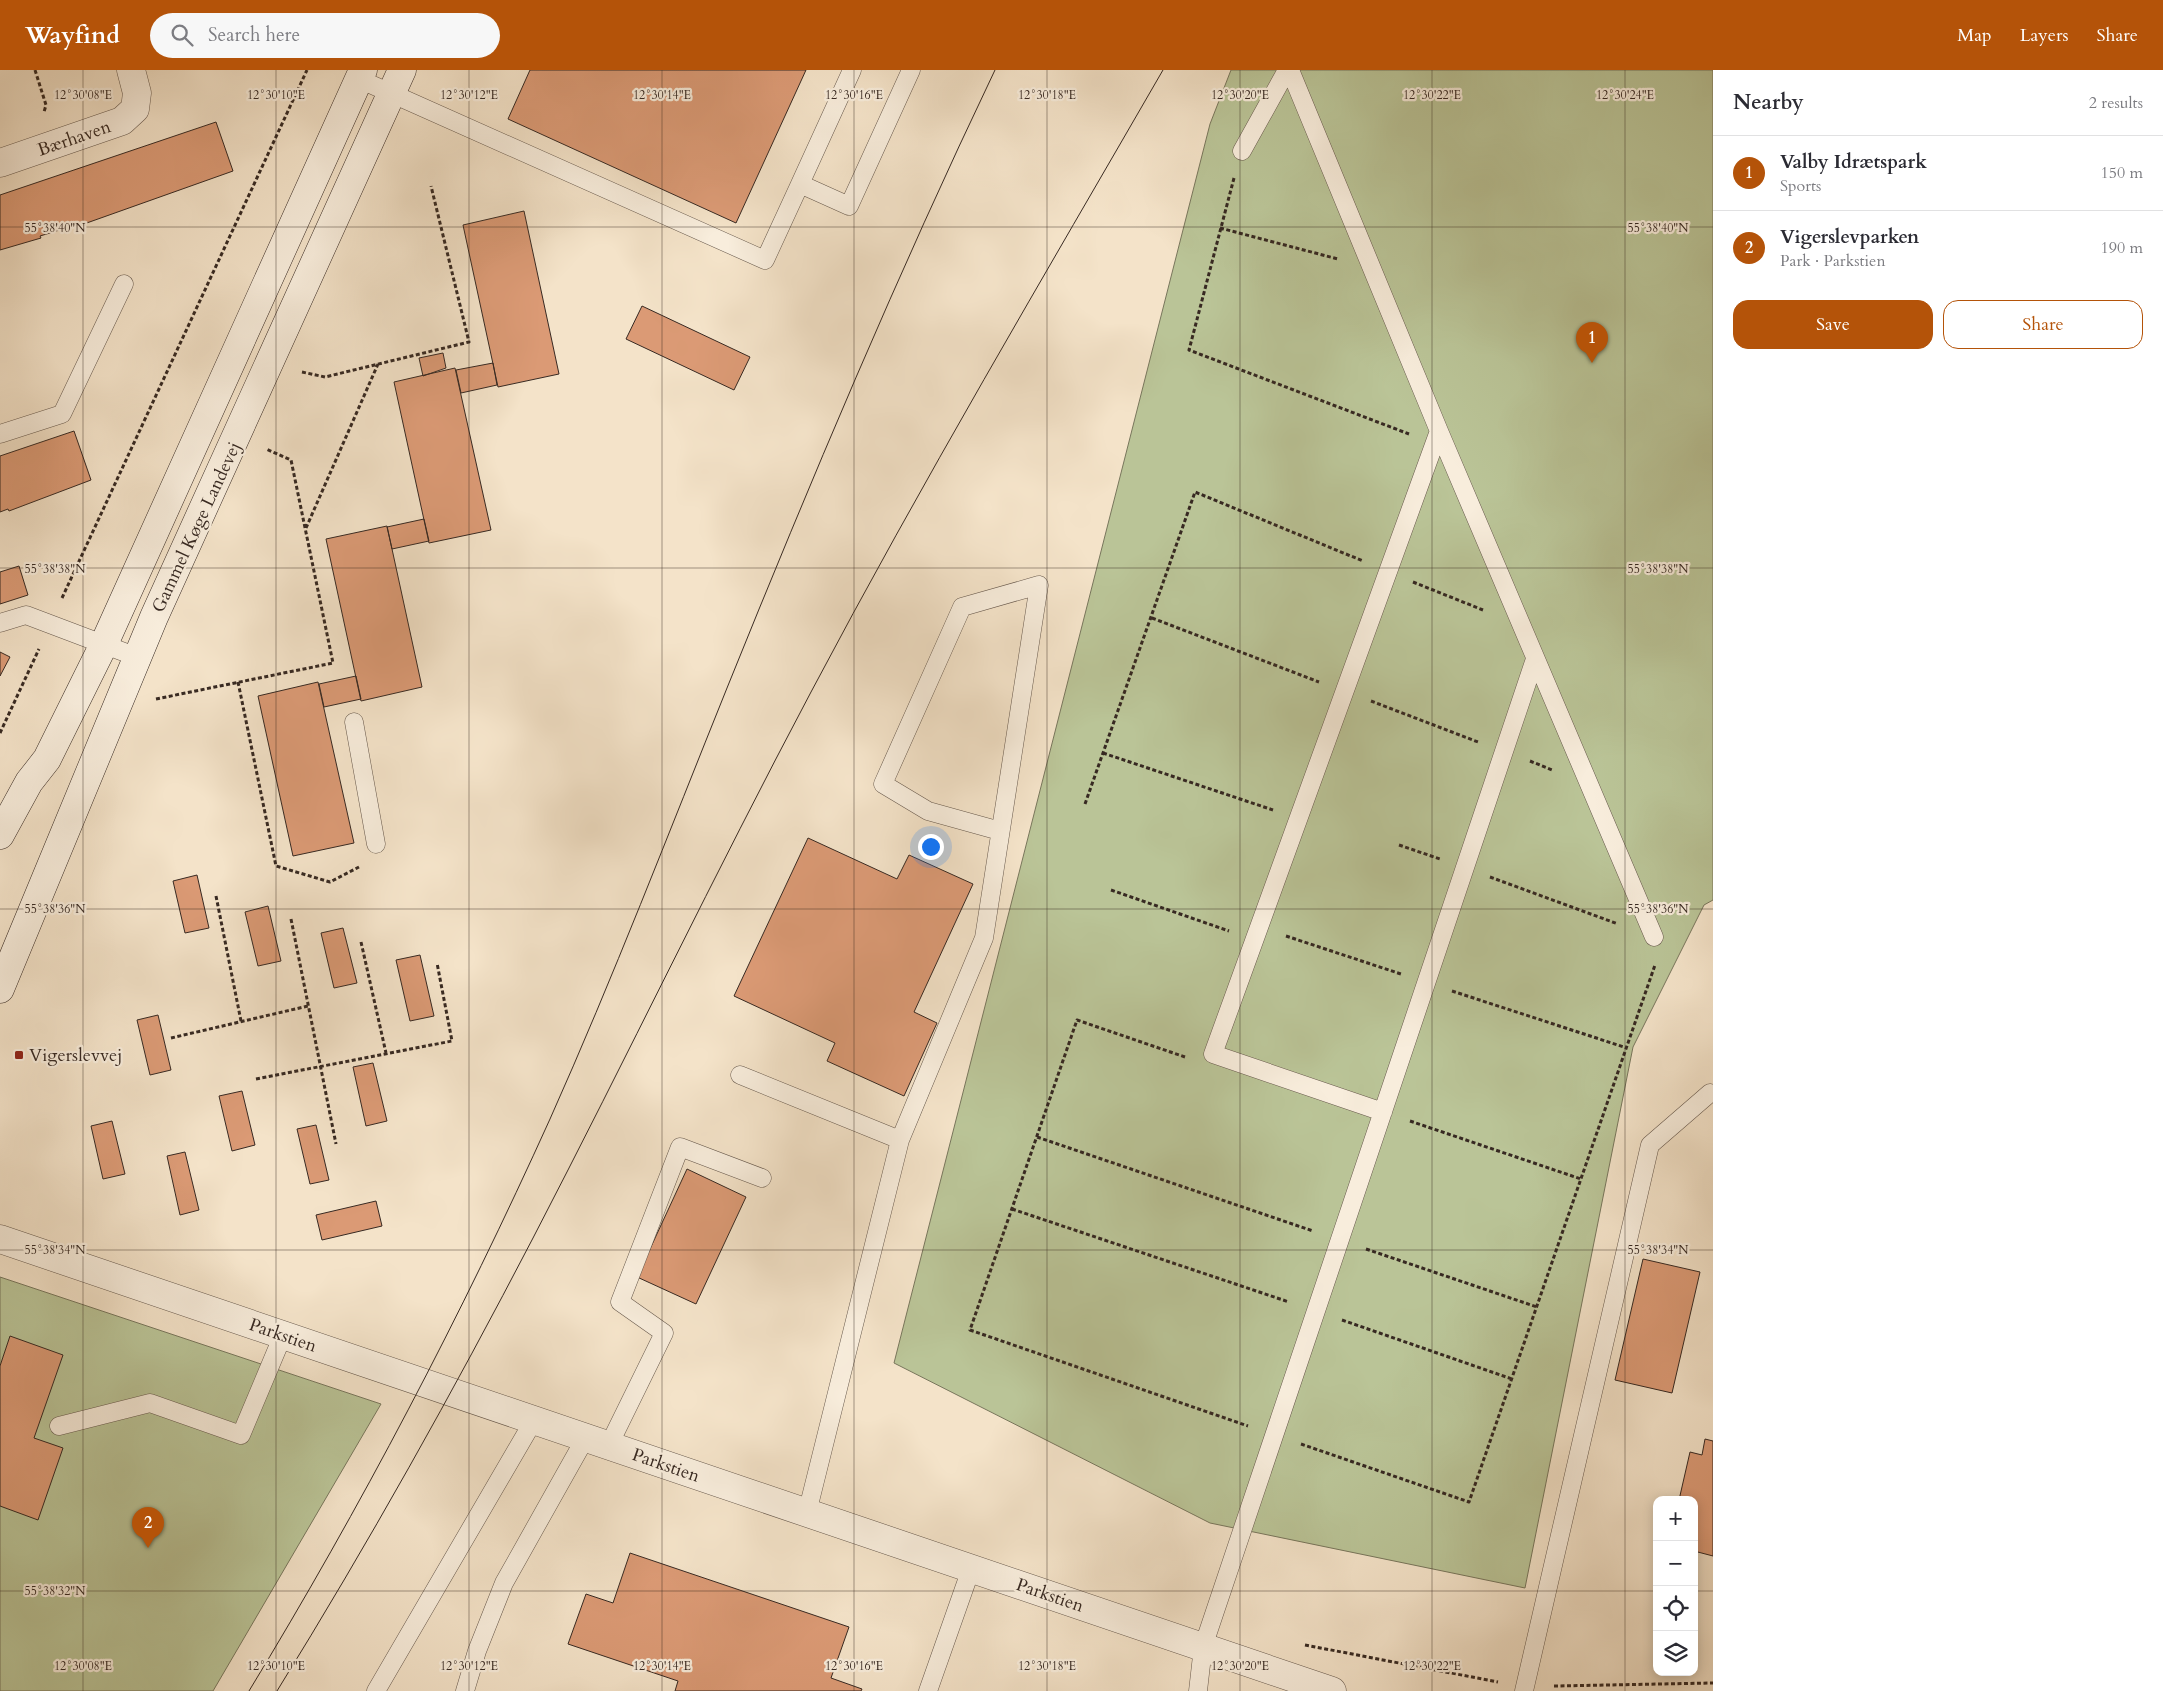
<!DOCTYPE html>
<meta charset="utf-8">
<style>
:root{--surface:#fff;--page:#f7f7f7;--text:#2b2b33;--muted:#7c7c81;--line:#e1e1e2;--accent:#b45309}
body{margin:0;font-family:Cardo,serif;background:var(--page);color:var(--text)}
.controls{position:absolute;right:15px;bottom:15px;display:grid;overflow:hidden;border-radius:10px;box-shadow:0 2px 12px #0003}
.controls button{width:45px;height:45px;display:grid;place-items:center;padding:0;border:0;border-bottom:1px solid var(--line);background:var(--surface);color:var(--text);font:25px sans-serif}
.you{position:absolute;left:930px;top:776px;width:18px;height:18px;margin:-12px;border:4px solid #fff;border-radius:50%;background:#1a73e8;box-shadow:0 0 0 8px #1a73e833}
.badge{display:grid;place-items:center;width:32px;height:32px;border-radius:50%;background:var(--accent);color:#fff;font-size:16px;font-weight:700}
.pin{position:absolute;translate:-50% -41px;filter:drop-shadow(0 1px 2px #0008)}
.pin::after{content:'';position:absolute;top:26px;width:18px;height:15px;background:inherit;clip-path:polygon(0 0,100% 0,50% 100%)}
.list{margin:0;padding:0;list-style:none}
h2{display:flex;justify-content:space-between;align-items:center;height:65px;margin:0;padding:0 20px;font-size:21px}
h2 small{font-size:16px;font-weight:400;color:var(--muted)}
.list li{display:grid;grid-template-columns:32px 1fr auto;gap:15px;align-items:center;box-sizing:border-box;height:75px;padding:0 20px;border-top:1px solid var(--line)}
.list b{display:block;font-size:19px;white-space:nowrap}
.list p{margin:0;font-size:16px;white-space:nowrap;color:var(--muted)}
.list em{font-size:16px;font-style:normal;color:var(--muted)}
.actions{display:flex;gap:10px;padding:15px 20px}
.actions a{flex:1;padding:11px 0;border:1px solid var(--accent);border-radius:15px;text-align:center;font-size:18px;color:var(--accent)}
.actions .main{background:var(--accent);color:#fff}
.icon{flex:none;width:28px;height:28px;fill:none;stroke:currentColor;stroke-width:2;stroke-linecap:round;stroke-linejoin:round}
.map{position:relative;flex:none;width:1713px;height:1621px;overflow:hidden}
header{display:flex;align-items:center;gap:30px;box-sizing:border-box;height:70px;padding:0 25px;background:var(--accent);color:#fff}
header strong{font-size:24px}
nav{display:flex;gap:28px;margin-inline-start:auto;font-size:18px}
.search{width:350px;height:45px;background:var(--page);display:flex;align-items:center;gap:12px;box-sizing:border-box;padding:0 18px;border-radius:28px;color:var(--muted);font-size:19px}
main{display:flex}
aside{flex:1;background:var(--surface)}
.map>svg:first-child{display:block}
</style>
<header>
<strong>Wayfind</strong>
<div class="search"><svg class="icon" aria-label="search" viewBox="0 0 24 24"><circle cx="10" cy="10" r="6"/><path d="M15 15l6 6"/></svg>Search here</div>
<nav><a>Map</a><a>Layers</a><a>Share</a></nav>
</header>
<main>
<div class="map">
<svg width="1713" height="1621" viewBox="0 0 1713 1621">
<rect width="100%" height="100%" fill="#f4e3c9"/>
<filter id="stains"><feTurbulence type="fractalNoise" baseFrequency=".004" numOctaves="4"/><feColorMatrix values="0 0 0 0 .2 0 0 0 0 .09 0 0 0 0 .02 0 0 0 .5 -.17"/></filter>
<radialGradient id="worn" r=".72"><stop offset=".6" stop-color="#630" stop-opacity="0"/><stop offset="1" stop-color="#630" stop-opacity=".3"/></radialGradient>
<path fill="#bac497" stroke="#78765c" d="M1231,0H1713V830L1704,835L1633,977L1525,1518L1210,1453L894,1293L1210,54Z
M0,1207L381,1334L213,1621H0Z"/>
<path fill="#db9a75" stroke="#372922" d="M530,0H806L736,153L508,49Z
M216,52L233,101L67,160L66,158L40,166L41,168L0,180V125Z
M524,141L559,304L498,317L463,155Z
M642,236L750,287L734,320L626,269Z
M443,283L446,298L423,306L419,288Z
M493,293L497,315L461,323L456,300Z
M455,298L491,460L429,473L394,312Z
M74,361L91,410L9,441L8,439L0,442V386Z
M424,449L429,471L392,479L387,457Z
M387,456L422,617L361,631L326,469Z
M19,496L28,525L0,534V502Z
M0,582L10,587L0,606Z
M356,606L361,629L324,637L319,614Z
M318,612L354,773L293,786L258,626Z
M808,768L897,809L909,785L973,814L914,942L937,953L904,1026L827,991L835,973L734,926Z
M197,805L209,858L185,863L173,811Z
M268,836L281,891L258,896L245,842Z
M343,858L357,913L334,918L321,863Z
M420,885L434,946L410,951L396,890Z
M158,945L171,1000L150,1005L137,950Z
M373,993L387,1051L366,1056L353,997Z
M242,1021L255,1075L232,1081L219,1026Z
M112,1051L125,1104L103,1109L91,1056Z
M316,1055L329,1110L310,1114L297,1059Z
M185,1082L199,1140L180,1145L167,1086Z
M687,1099L746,1127L696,1234L637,1207Z
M376,1131L382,1156L322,1170L316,1145Z
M1643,1189L1700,1202L1672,1323L1615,1310Z
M10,1266L63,1285L34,1368L63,1378L38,1450L0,1436V1296Z
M1705,1369L1713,1371V1486L1694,1481V1430H1679L1690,1382L1702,1385Z
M630,1483L849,1557L831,1608L862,1619L861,1621H675L678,1611L568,1574L586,1524L613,1533Z"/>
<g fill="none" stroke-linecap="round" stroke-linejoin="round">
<defs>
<path id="service" d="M852,0L800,114L849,136L911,0
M1290,0L1439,361L1654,867
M359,9L765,190L800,114
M1242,81L1287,0
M0,364L62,344L124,214
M0,553L26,545L137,587
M354,652L376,774
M740,1005L900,1070
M1383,1042L1213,984L1439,361
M59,1356L150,1333L241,1365L283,1265
M609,1375L664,1263L620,1232L680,1077L762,1108
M807,1443L900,1070L984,868L1039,515L962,537L883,714L928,741L1000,761
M376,1621L534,1350
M465,1621L477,1581L504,1513L586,1367
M928,1621L971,1499
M1198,1621L1203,1577L1535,589
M1524,1621L1650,1075L1710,1023"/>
<path id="minor" d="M0,93L122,51L135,39L137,23L131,0
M0,1169L1332,1621"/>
<path id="secondary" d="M0,765L29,712L47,689L104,574L363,0
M0,919L154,547L402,0"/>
</defs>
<use href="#service" stroke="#66584c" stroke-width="19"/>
<use href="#minor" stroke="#66584c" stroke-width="29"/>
<use href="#secondary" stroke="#372922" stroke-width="29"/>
<path stroke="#372922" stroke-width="3" stroke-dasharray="4 2.5" stroke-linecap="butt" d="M35,0L46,35L44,42
M1234,108L1189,280L1409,364
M1220,158L1338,189
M302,302L325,307L469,272L431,116
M306,458L378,294
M1413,512L1483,540
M62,528L307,0
M1152,548L1319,612
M238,612L276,796L330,812L359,797
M156,629L333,593L291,390L266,379
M1371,631L1478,672
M0,663L39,579
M1103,683L1273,740
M1530,691L1552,700
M1085,734L1195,422L1363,491
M1399,775L1440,789
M1490,807L1618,854
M1111,820L1229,861
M216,826L241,951
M291,849L336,1074
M1286,866L1401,904
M361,872L386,983
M1452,921L1627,978
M171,968L308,936
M1185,987L1077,950L970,1260L1248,1356
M256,1009L452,971L437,893
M1410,1051L1581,1109
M1037,1067L1313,1161
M1012,1139L1289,1232
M1366,1179L1537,1237
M1342,1250L1512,1309
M1301,1374L1469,1432L1655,895
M1305,1575L1498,1612
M1554,1616L1713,1613"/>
<use href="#service" stroke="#f8eddc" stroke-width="18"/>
<use href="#minor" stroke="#f8eddc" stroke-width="28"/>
<use href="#secondary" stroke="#f8eddc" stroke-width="28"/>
<path stroke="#372922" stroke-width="1" d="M249,1621C361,1437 461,1246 550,1049C613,908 669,762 727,618C811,410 898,203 995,0
M277,1621C368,1474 453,1322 533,1168C627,987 715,803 811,622C922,412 1044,206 1163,0"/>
</g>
<path fill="none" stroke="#372922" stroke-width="1" stroke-opacity="0.45" d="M83,0V1621M276,0V1621M469,0V1621M662,0V1621M854,0V1621M1047,0V1621M1240,0V1621M1432,0V1621M1625,0V1621M0,157H1713M0,498H1713M0,839H1713M0,1180H1713M0,1521H1657M1694,1521H1713"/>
<rect fill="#8f2418" stroke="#f8eddc" stroke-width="2" x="14" y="980" width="10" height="10" rx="2.5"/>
<g text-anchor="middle" stroke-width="4.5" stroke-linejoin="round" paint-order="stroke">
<g font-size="18" fill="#372922" stroke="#f8eddc">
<text transform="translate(74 68) rotate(-19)" y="6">Bærhaven</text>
<text transform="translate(196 457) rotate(-65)" y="6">Gammel Køge Landevej</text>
<text transform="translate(283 1265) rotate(19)" y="6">Parkstien</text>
<text transform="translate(666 1395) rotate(19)" y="6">Parkstien</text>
<text transform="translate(1050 1525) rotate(19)" y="6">Parkstien</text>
</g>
<g font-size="18" fill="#372922" stroke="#f8eddc" text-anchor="start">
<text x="29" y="991">Vigerslevvej</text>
</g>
</g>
<g font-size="12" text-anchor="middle" fill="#372922" stroke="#f8eddc" stroke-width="4.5" stroke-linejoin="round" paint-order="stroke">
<text x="83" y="29">12°30'08"E</text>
<text x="276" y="29">12°30'10"E</text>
<text x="469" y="29">12°30'12"E</text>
<text x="662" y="29">12°30'14"E</text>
<text x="854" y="29">12°30'16"E</text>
<text x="1047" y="29">12°30'18"E</text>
<text x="1240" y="29">12°30'20"E</text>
<text x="1432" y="29">12°30'22"E</text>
<text x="1625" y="29">12°30'24"E</text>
<text x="55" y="162">55°38'40"N</text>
<text x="1658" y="162">55°38'40"N</text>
<text x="55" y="503">55°38'38"N</text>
<text x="1658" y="503">55°38'38"N</text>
<text x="55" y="843">55°38'36"N</text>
<text x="1658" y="843">55°38'36"N</text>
<text x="55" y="1184">55°38'34"N</text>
<text x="1658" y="1184">55°38'34"N</text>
<text x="55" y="1525">55°38'32"N</text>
<text x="83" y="1600">12°30'08"E</text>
<text x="276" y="1600">12°30'10"E</text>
<text x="469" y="1600">12°30'12"E</text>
<text x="662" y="1600">12°30'14"E</text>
<text x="854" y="1600">12°30'16"E</text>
<text x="1047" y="1600">12°30'18"E</text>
<text x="1240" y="1600">12°30'20"E</text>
<text x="1432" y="1600">12°30'22"E</text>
</g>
<rect width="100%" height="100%" filter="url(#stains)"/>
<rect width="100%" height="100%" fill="url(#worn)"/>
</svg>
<div class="controls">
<button>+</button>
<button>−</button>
<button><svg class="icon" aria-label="locate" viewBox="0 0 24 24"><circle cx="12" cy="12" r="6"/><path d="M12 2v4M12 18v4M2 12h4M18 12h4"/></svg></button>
<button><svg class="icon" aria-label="layers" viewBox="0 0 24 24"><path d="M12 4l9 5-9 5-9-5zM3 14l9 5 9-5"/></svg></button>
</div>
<div class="you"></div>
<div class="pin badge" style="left:1592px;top:293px">1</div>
<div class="pin badge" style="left:148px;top:1478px">2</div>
</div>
<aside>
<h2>Nearby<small>2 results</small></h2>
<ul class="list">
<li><span class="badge">1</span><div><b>Valby Idrætspark</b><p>Sports</p></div><em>150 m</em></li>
<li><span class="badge">2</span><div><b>Vigerslevparken</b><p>Park · Parkstien</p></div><em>190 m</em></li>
</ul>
<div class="actions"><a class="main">Save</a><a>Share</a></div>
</aside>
</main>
